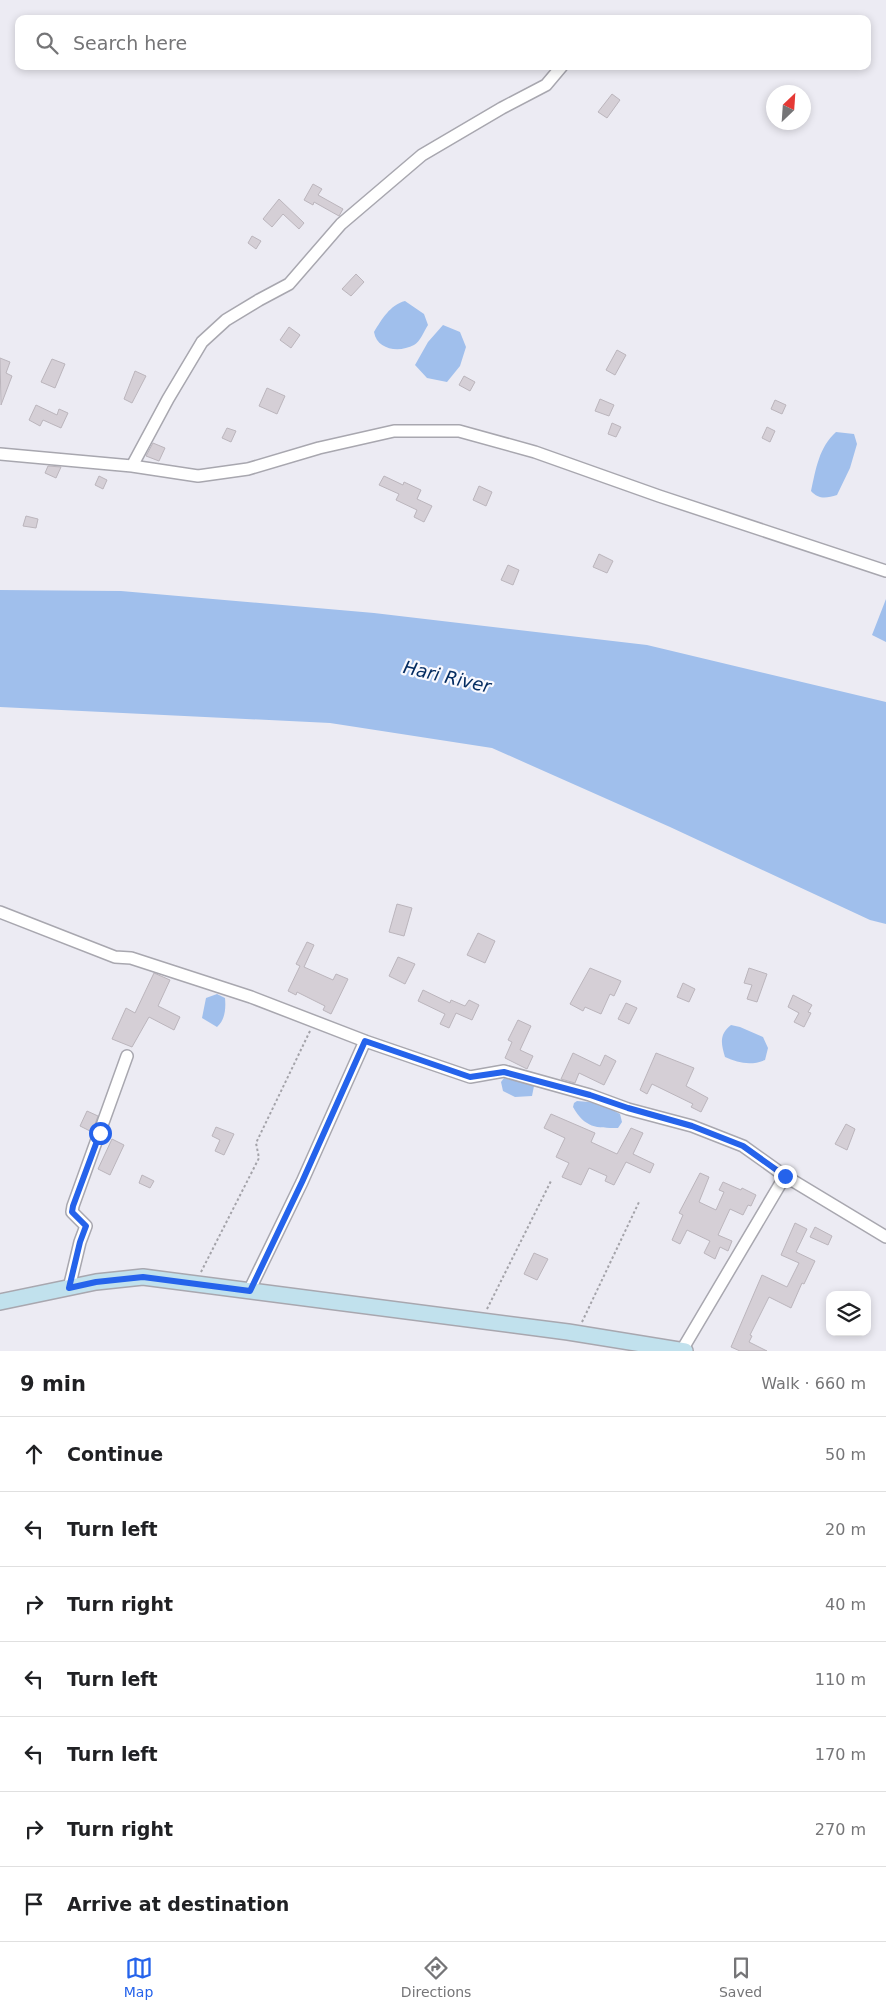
<!DOCTYPE html>
<meta charset="utf-8">
<style>
:root{--surface:#fff;--page:#f6f6f6;--text:#202124;--muted:#757577;--line:#e0e0e0;--accent:#2563eb}
body{margin:0;font-family:"DejaVu Sans",sans-serif;background:var(--page);color:var(--text)}
.controls{position:absolute;right:15px;bottom:15px;display:grid;overflow:hidden;border-radius:10px;box-shadow:0 2px 8px #0003}
.controls button{width:45px;height:45px;display:grid;place-items:center;padding:0;border:0;border-bottom:1px solid var(--line);background:var(--surface);color:var(--text);font:25px sans-serif}
.compass{position:absolute;left:766px;top:85px;width:45px;height:45px;border-radius:50%;background:var(--surface);box-shadow:0 2px 8px #0003;rotate:25deg}
.stop{position:absolute;width:15px;height:15px;margin:-11px;border:4px solid #2563eb;border-radius:50%;background:#fff}
.stop.end{background:#2563eb;border-color:#fff;box-shadow:0 1px 5px #0008}
.list{margin:0;padding:0;list-style:none}
h2{display:flex;justify-content:space-between;align-items:center;height:65px;margin:0;padding:0 20px;font-size:21px}
h2 small{font-size:16px;font-weight:400;color:var(--muted)}
.list li{display:grid;grid-template-columns:32px 1fr auto;gap:15px;align-items:center;box-sizing:border-box;height:75px;padding:0 20px;border-top:1px solid var(--line)}
.list b{display:block;font-size:19px;white-space:nowrap}
.list em{font-size:16px;font-style:normal;color:var(--muted)}
.icon{flex:none;width:28px;height:28px;fill:none;stroke:currentColor;stroke-width:2;stroke-linecap:round;stroke-linejoin:round}
.map{position:relative;flex:none;width:886px;height:1351px;overflow:hidden}
.search{position:absolute;background:var(--surface);box-shadow:0 2px 8px #0003;left:15px;right:15px;top:15px;height:55px;display:flex;align-items:center;gap:12px;box-sizing:border-box;padding:0 18px;border-radius:10px;color:var(--muted);font-size:19px}
.sheet{height:590px;background:var(--surface)}
nav{display:flex;justify-content:space-around;align-items:center;box-sizing:border-box;height:70px;border-top:1px solid var(--line);background:var(--surface);font-size:14px;color:var(--muted)}
nav a{display:grid;justify-items:center;gap:2px}
nav .on{color:var(--accent)}
.map>svg:first-child{display:block}
</style>
<div class="map">
<svg width="886" height="1351" viewBox="0 0 886 1351">
<rect width="100%" height="100%" fill="#ecebf3"/>
<path fill="#a0bfec" d="M405,301L424,314L428,325C424,331 420,342 414,345C399,353 377,350 374,332C382,319 390,305 405,301Z
M443,325L460,332L466,347L460,366L447,382L427,378L415,365L428,342Z
M836,432L854,434L857,444L850,468L837,495C827,498 819,500 811,491C816,469 819,447 836,432Z
M0,590L121,591L374,613L647,645L886,702V924L870,920L670,827L492,748L330,723L0,707Z
M886,599V642L872,635Z
M217,994L225,998C226,1009 225,1020 217,1027L202,1018L206,998Z
M731,1025L740,1027L763,1037L768,1048L765,1060C751,1066 738,1063 725,1057C721,1044 719,1034 731,1025Z
M504,1078L534,1086L532,1096L515,1097L503,1091L501,1082Z
M577,1101L600,1103L620,1114L622,1122L618,1128C596,1128 585,1128 573,1107L574,1103Z"/>
<path fill="#d5cfd6" stroke="#bbb5bc" d="M612,94L620,100L607,118L598,112Z
M313,184L322,189L318,195L343,209L339,216L314,202L313,205L304,200Z
M279,199L304,223L299,229L283,214L272,227L263,219Z
M252,236L261,241L256,249L248,243Z
M356,274L364,282L351,296L342,289Z
M289,327L300,335L291,348L280,340Z
M617,350L626,355L615,375L606,370Z
M0,358L10,362L6,373L12,376L1,405Z
M52,359L65,364L55,388L41,382Z
M135,371L146,376L132,403L124,399Z
M464,376L475,382L470,391L459,385Z
M267,388L285,396L277,414L259,406Z
M600,399L614,405L609,416L595,411Z
M775,400L786,405L782,414L771,409Z
M36,405L57,415L59,409L68,413L61,428L43,420L40,426L29,420Z
M612,423L621,427L616,437L608,434Z
M767,427L775,431L770,442L762,438Z
M227,428L236,431L231,442L222,438Z
M153,443L165,448L159,461L146,456Z
M48,466L61,467L56,478L45,473Z
M99,476L107,480L103,489L95,485Z
M384,476L403,485L404,482L421,490L417,499L432,506L424,522L414,517L417,510L396,500L399,494L379,485Z
M479,486L492,492L486,506L473,500Z
M26,516L38,519L36,528L23,526Z
M599,554L613,561L607,573L593,567Z
M508,565L519,570L513,585L501,580Z
M397,904L412,908L404,936L389,932Z
M478,933L495,941L485,963L467,955Z
M307,942L314,945L304,967L333,980L336,974L348,979L331,1014L323,1010L325,1006L297,992L296,995L288,991L300,966L296,964Z
M398,957L415,964L405,984L389,976Z
M590,968L621,981L614,996L610,994L601,1014L585,1007L583,1011L570,1004Z
M749,968L767,974L757,1002L747,999L752,985L744,983Z
M154,973L170,980L158,1006L180,1017L174,1030L149,1017L132,1047L112,1039L126,1008L135,1013Z
M683,983L695,989L689,1002L677,997Z
M423,990L450,1003L451,1000L465,1006L469,1000L479,1005L472,1020L456,1013L449,1028L440,1024L445,1014L418,1001Z
M793,995L812,1005L808,1012L811,1013L804,1027L794,1022L799,1013L788,1007Z
M626,1003L637,1008L629,1024L618,1019Z
M518,1020L531,1026L520,1050L533,1056L527,1069L505,1058L512,1042L508,1040Z
M573,1053L600,1066L605,1055L616,1061L604,1085L579,1073L575,1083L561,1079Z
M656,1053L694,1068L686,1086L708,1098L701,1112L691,1107L693,1104L652,1084L647,1094L640,1090Z
M87,1111L98,1116L92,1132L80,1126Z
M551,1114L595,1133L591,1142L617,1154L631,1128L643,1133L633,1154L654,1164L650,1173L626,1162L614,1185L605,1181L607,1176L589,1168L581,1185L562,1177L569,1163L556,1157L565,1138L544,1128Z
M846,1124L855,1129L847,1150L835,1144Z
M216,1127L234,1134L224,1155L215,1151L220,1140L212,1136Z
M112,1139L124,1145L110,1175L98,1169Z
M700,1173L709,1177L699,1202L716,1210L724,1192L719,1190L723,1182L741,1190L742,1188L756,1195L751,1206L748,1205L743,1215L730,1209L718,1235L732,1241L728,1251L720,1247L715,1259L704,1253L710,1241L687,1230L680,1244L672,1240L683,1215L679,1213Z
M142,1175L154,1181L150,1188L139,1183Z
M795,1223L807,1229L796,1252L815,1261L804,1284L802,1283L791,1308L769,1297L750,1335L752,1336L749,1342L767,1351H740L731,1347L762,1275L787,1287L799,1263L781,1255Z
M815,1227L832,1236L828,1245L810,1237Z
M534,1253L548,1259L537,1280L524,1274Z"/>
<g fill="none" stroke-linecap="round" stroke-linejoin="round">
<defs>
<path id="street" d="M0,454L132,466L198,476L248,469L319,448L394,431H459L535,452L659,496L886,571
M132,466L168,399L202,342L226,320L259,300L289,284L341,224L422,155L502,108L546,85L562,66
M0,912L115,957L131,958L251,997L365,1041L470,1077L504,1071L590,1095L628,1109L692,1126L743,1146L785,1176L886,1237
M69,1288L80,1242L86,1226L72,1212L73,1206L127,1056
M249,1291L302,1182L365,1041
M682,1350L785,1176"/>
<path id="secondary" d="M0,1302L96,1282L143,1277L568,1332L685,1351"/>
</defs>
<use href="#street" stroke="#a8a7af" stroke-width="14"/>
<use href="#secondary" stroke="#a8a7af" stroke-width="18"/>
<path stroke="#a4a3a9" stroke-width="2" stroke-dasharray="2.5 2.5" stroke-linecap="butt" d="M201,1272L259,1158L256,1143L310,1031
M487,1309L551,1181
M582,1322L639,1202"/>
<use href="#street" stroke="#fff" stroke-width="11"/>
<use href="#secondary" stroke="#c1e1ed" stroke-width="15"/>
</g>
<g fill="none" stroke-linecap="round" stroke-linejoin="round">
<path stroke="#2563eb" stroke-width="6" d="M100,1133L73,1206L72,1212L86,1226L80,1242L69,1288L96,1282L143,1277L250,1291L302,1182L365,1041L470,1077L504,1072L590,1095L628,1108L692,1126L743,1146L785,1176"/>
</g>
<g text-anchor="middle" stroke-width="4.5" stroke-linejoin="round" paint-order="stroke">
<g font-size="18" font-style="italic" fill="#042c61" stroke="#f9f9fe">
<text transform="translate(447 677) rotate(13)" y="6">Hari River</text>
</g>
</g>
</svg>
<div class="controls">
<button><svg class="icon" aria-label="layers" viewBox="0 0 24 24"><path d="M12 4l9 5-9 5-9-5zM3 14l9 5 9-5"/></svg></button>
</div>
<svg class="compass" viewBox="-18 -18 36 36"><path d="M0-13l5 13h-10z" fill="#e53935"/><path d="M0 13l5-13h-10z" fill="#757577"/></svg>
<div class="stop" style="left:100px;top:1133px"></div>
<div class="stop end" style="left:785px;top:1176px"></div>
<div class="search"><svg class="icon" aria-label="search" viewBox="0 0 24 24"><circle cx="10" cy="10" r="6"/><path d="M15 15l6 6"/></svg>Search here</div>
</div>
<section class="sheet">
<h2>9 min<small>Walk · 660 m</small></h2>
<ul class="list">
<li><svg class="icon" aria-label="ahead" viewBox="0 0 24 24"><path d="M12 20V5M6 11l6-6 6 6"/></svg><div><b>Continue</b></div><em>50 m</em></li>
<li><svg class="icon" aria-label="left" viewBox="0 0 24 24"><path d="M17 20v-9H6M10 6l-5 5 5 5"/></svg><div><b>Turn left</b></div><em>20 m</em></li>
<li><svg class="icon" aria-label="right" viewBox="0 0 24 24"><path d="M7 20v-9h11M14 6l5 5-5 5"/></svg><div><b>Turn right</b></div><em>40 m</em></li>
<li><svg class="icon" aria-label="left" viewBox="0 0 24 24"><path d="M17 20v-9H6M10 6l-5 5 5 5"/></svg><div><b>Turn left</b></div><em>110 m</em></li>
<li><svg class="icon" aria-label="left" viewBox="0 0 24 24"><path d="M17 20v-9H6M10 6l-5 5 5 5"/></svg><div><b>Turn left</b></div><em>170 m</em></li>
<li><svg class="icon" aria-label="right" viewBox="0 0 24 24"><path d="M7 20v-9h11M14 6l5 5-5 5"/></svg><div><b>Turn right</b></div><em>270 m</em></li>
<li><svg class="icon" aria-label="arrive" viewBox="0 0 24 24"><path d="M6 21V4h12l-3 4 3 4H6"/></svg><div><b>Arrive at destination</b></div></li>
</ul>
</section>
<nav>
<a class="on"><svg class="icon" aria-label="map" viewBox="0 0 24 24"><path d="M3 6l6-2 6 2 6-2v14l-6 2-6-2-6 2zM9 4v14M15 6v14"/></svg>Map</a>
<a><svg class="icon" aria-label="directions" viewBox="0 0 24 24"><path d="M12 3l9 9-9 9-9-9zM9 14v-3h6M13 9l2 2-2 2"/></svg>Directions</a>
<a><svg class="icon" aria-label="saved" viewBox="0 0 24 24"><path d="M7 4h10v16l-5-4-5 4z"/></svg>Saved</a>
</nav>
